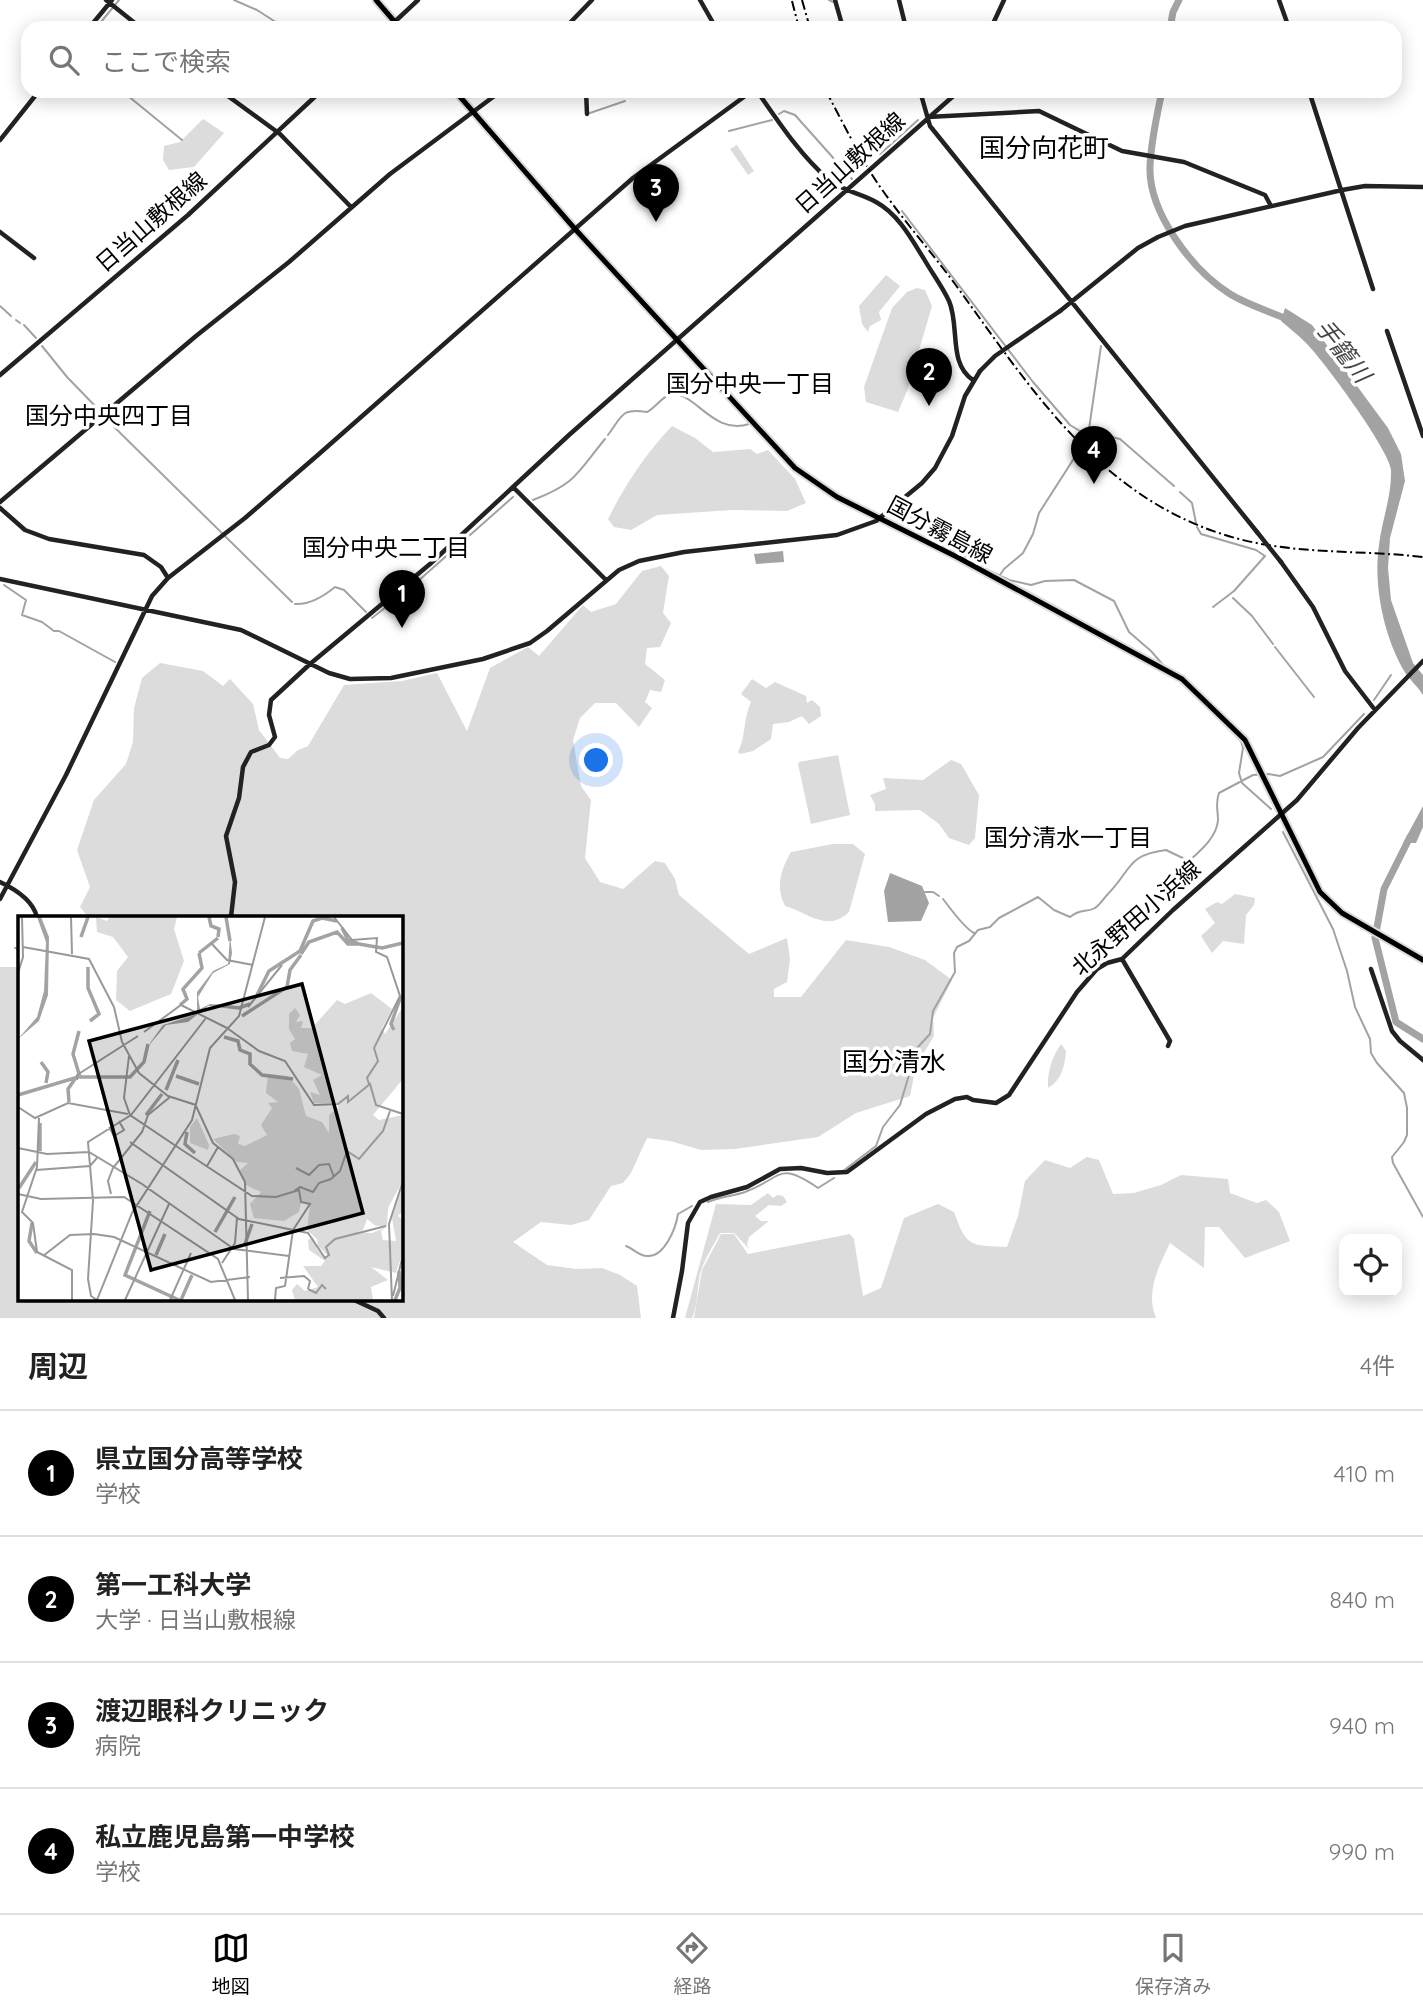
<!DOCTYPE html>
<html lang="ja">
<meta charset="utf-8">
<style>
:root{--surface:#fff;--page:#f6f6f6;--text:#222;--muted:#767676;--line:#e0e0e0;--accent:#000}
body{margin:0;font-family:Quicksand,"Noto Sans JP",sans-serif;background:var(--page);color:var(--text)}
.controls{position:absolute;right:21px;bottom:21px;display:grid;overflow:hidden;border-radius:14px;box-shadow:0 4px 18px #0003}
.controls button{width:63px;height:63px;display:grid;place-items:center;padding:0;border:0;border-bottom:2px solid var(--line);background:var(--surface);color:var(--text);font:35px sans-serif}
.you{position:absolute;left:597px;top:761px;width:24px;height:24px;margin:-18px;border:5px solid #fff;border-radius:50%;background:#1a73e8;box-shadow:0 0 0 10px #1a73e833}
.badge{display:grid;place-items:center;width:46px;height:46px;border-radius:50%;background:var(--accent);color:#fff;font-size:23px;font-weight:700}
.pin{position:absolute;translate:-50% -58px;filter:drop-shadow(0 2px 4px #0008)}
.pin::after{content:'';position:absolute;top:37px;width:24px;height:21px;background:inherit;clip-path:polygon(0 0,100% 0,50% 100%)}
.list{margin:0;padding:0;list-style:none}
h2{display:flex;justify-content:space-between;align-items:center;height:91px;margin:0;padding:0 28px;font-size:30px}
h2 small{font-size:23px;font-weight:400;color:var(--muted)}
.list li{display:grid;grid-template-columns:46px 1fr auto;gap:21px;align-items:center;box-sizing:border-box;height:126px;padding:0 28px;border-top:2px solid var(--line)}
.list b{display:block;font-size:26px;white-space:nowrap}
.list p{margin:0;font-size:23px;white-space:nowrap;color:var(--muted)}
.list em{font-size:23px;font-style:normal;color:var(--muted)}
.icon{flex:none;width:38px;height:38px;fill:none;stroke:currentColor;stroke-width:2;stroke-linecap:round;stroke-linejoin:round}
.map{position:relative;flex:none;width:1423px;height:1318px;overflow:hidden}
.search{position:absolute;background:var(--surface);box-shadow:0 4px 18px #0003;left:21px;right:21px;top:21px;height:77px;display:flex;align-items:center;gap:18px;box-sizing:border-box;padding:0 24px;border-radius:21px;color:var(--muted);font-size:26px}
.sheet{height:595px;background:var(--surface)}
nav{display:flex;justify-content:space-around;align-items:center;box-sizing:border-box;height:98px;border-top:2px solid var(--line);background:var(--surface);font-size:19px;color:var(--muted)}
nav a{display:grid;justify-items:center;gap:4px}
nav .on{color:var(--accent)}
.map>svg:first-child{display:block}
</style>
<div class="map">
<svg width="1423" height="1318" viewBox="0 0 1423 1318">
<rect width="100%" height="100%" fill="#fff"/>
<path fill="#dcdcdc" d="M203,119L224,133L194,167L169,170L163,160L164,146L180,142Z
M737,145L754,171L748,175L730,149Z
M886,275L900,286L879,312L881,320L870,326L868,332L862,324L859,306Z
M917,288L925,290L932,306L907,391L898,412L866,402L864,387L892,308L907,292Z
M672,426L695,438L713,452L750,449L757,454L768,450L795,479L806,503L787,511L732,510L657,515L631,530L614,527L608,519C625,485 646,453 672,426Z
M661,566L669,576L663,613L671,623L660,647L647,648L645,664L665,680L661,692L650,690L645,702L652,708L639,727L616,703H595L580,718L573,740L581,786L591,800L585,858L600,882L623,889L655,861L665,863L675,879L679,895L749,954L787,938L790,959L787,982L774,989V997H801L846,940L889,947L925,960L952,980L933,1018L934,1036L916,1066L910,1096L856,1113L818,1137L735,1149L701,1150L670,1141L647,1138L631,1173L623,1183L611,1186L589,1220L571,1225L541,1222L513,1242L547,1265L576,1269L602,1268L620,1275L637,1286L641,1318H0V967H19V1299H401V917H88L80,907L90,887L77,850L94,800L126,764L133,742L134,708L142,678L160,663L203,671L223,686L230,679L253,704L259,730L280,758L288,759L298,750L308,746L344,685L402,681L437,673L467,731L490,668L528,647L539,656L583,605L591,612L616,604L642,571Z
M752,679L766,688L775,682L806,696L807,703L812,700L820,707L821,716L809,724L802,716L789,722L773,724L771,739L753,751L740,754L738,752C746,737 743,719 751,702L741,694Z
M838,755L850,815L811,824L798,764L799,762Z
M951,760L961,764L979,795L975,838L969,845L949,838L939,824L920,810L875,811V804L870,795L886,789L883,778L923,780Z
M833,844H853L865,854L849,912C828,933 806,912 785,906C775,887 781,869 791,852Z
M1235,894L1255,898L1254,905L1246,915L1244,944L1223,941L1212,953L1201,936L1215,923L1205,909L1217,902L1222,904Z
M1061,1044L1066,1051C1065,1066 1061,1081 1048,1088C1047,1073 1052,1057 1061,1044Z
M1087,1157L1099,1160L1113,1194L1134,1193L1161,1185L1181,1175L1228,1179L1230,1193L1257,1203L1266,1200L1279,1212L1290,1241L1245,1258L1219,1227H1205L1204,1268L1170,1243C1159,1266 1145,1292 1156,1318H694L702,1270L721,1234H734L748,1254L850,1234L854,1239L863,1296L881,1288L904,1218L938,1204L954,1212C967,1248 970,1245 1007,1247L1018,1216L1025,1181L1045,1160L1070,1168Z
M768,1193L773,1198L777,1195L783,1196L787,1202L781,1206L769,1205L755,1216L761,1221H769L749,1237L747,1245L750,1250L734,1233H720C713,1246 704,1260 700,1274C697,1288 698,1306 692,1318H685L716,1204L751,1205Z"/>
<path fill="#a3a3a3" d="M1285,308L1312,325L1388,428L1401,454L1405,481L1390,538L1388,568L1391,600L1413,663L1423,675V695C1418,687 1411,681 1406,674C1384,639 1373,585 1379,545C1382,520 1392,495 1391,470C1390,451 1322,358 1305,342C1297,334 1289,328 1281,321Z
M783,551L784,562L756,564L754,554Z
M1423,806V827L1416,843H1403Z
M890,873L922,886L929,903L921,921L888,922L884,891Z"/>
<g fill="none" stroke-linecap="round" stroke-linejoin="round">
<path stroke="#a3a3a3" stroke-width="2" d="M234,0L257,10L285,28
M829,0L833,2
M96,28L119,0
M122,91L182,140
M590,113L625,101
M779,114L784,111L795,115L852,179
M729,131L772,120
M880,154L918,120
M902,211L1033,382L1070,425L1088,436L1103,435L1120,439L1174,486
M0,306L11,316
M16,320L20,323
M24,325L36,338
M42,346L67,377L101,412
M106,419L292,602
M608,435C623,415 621,408 647,412C655,408 661,398 669,395C694,388 711,436 749,424
M1083,444L1088,436L1101,346
M1180,492L1192,503L1196,523
M533,500C577,483 577,473 605,439
M903,509L926,531
M1197,527L1201,534L1256,550L1265,556L1234,591L1213,607
M929,534L936,541L953,549
M964,556L971,562L1009,580L1031,585L1045,581L1074,580L1114,601L1129,632L1151,651L1164,666
M1000,575L1004,569L1023,553L1033,534L1039,513L1080,449
M4,585L26,600L22,615L42,622L54,631H59L115,662
M1233,598L1252,616L1273,644
M295,604C309,605 324,596 335,587L344,590L366,612
M372,618L409,589L513,497
M1275,647L1314,697
M1178,679L1192,692
M1374,700L1391,675
M1216,716L1241,741L1243,748L1239,773L1242,783L1271,809
M1283,832L1333,929L1347,971L1355,1007L1370,1039L1371,1053L1377,1063L1404,1093L1407,1108V1135L1404,1142L1392,1157L1393,1163L1423,1217
M925,892H933L939,896
M943,899C950,908 964,928 974,933
M15,948L19,949
M843,1171L876,1146L883,1127L900,1105L917,1048L930,1034L933,1011L955,972L954,953L957,947L969,941L978,930L990,927L999,918L1038,897L1054,910L1070,917C1081,908 1086,913 1095,908C1099,906 1104,898 1107,895C1132,870 1126,855 1166,850L1189,861C1200,851 1217,837 1218,820C1218,810 1215,803 1219,793L1253,775L1269,774L1280,776L1323,757L1364,714
M708,1202C720,1197 733,1196 745,1192C783,1178 777,1160 818,1188L834,1178
M626,1246C634,1249 639,1256 647,1256C664,1258 676,1228 678,1214L692,1206"/>
<path stroke="#a3a3a3" stroke-width="7" d="M1170,28L1173,12L1179,0
M1162,91C1157,115 1151,141 1150,166C1148,212 1192,270 1230,294C1248,305 1269,311 1289,320
M1410,837L1384,889L1375,938L1396,1022L1423,1039"/>
<defs>
<path id="primary" d="M376,0L400,28
M455,91L575,229L795,468L837,497L957,557L1182,679L1245,740L1320,892L1342,913L1423,960"/>
</defs>
<use href="#primary" stroke="#dbdbdb" stroke-width="9"/>
<path stroke="#222" stroke-width="4.5" d="M106,0L141,28
M700,0L716,28
M835,0L843,28
M899,0L906,28
M1279,0L1289,28
M89,28L112,0
M388,28L418,0
M565,28L592,0
M991,28L1004,0
M221,91L280,134L351,207
M586,91L587,114
M757,91C778,121 800,155 828,179C842,191 860,193 876,202C898,214 911,238 924,259C932,273 942,286 949,301C960,326 948,364 973,380
M920,91L930,126L1257,532
M1309,91L1373,289
M928,117L1039,111L1122,151L1184,162L1265,195L1271,206
M0,140L39,91
M0,232L34,258
M1060,311L1138,248L1158,237L1185,226L1342,190L1365,186L1423,187
M1387,331L1423,436
M0,375L188,215L321,91
M514,488L606,580
M0,502L196,336L289,262L390,174L501,91
M0,508L25,530L49,539L144,555L161,567L168,578
M1281,562L1313,607L1345,671L1375,710
M0,579L241,630L329,673L350,679L391,678L483,659L530,643L547,631L619,570L639,561L684,552L837,535L876,521L922,483L935,468L952,436L965,396L980,371
M0,882C15,889 33,901 37,917
M0,899L66,775L152,596L168,578L245,518L319,454L633,178L752,91
M231,917L235,882L226,836L239,798L243,767L251,752L269,745L275,737L269,715L271,700L310,664L430,564L569,435L959,91
M1122,959L1170,1041L1168,1046
M1371,969L1392,1031L1400,1041L1423,1060
M352,1299L378,1311L384,1318
M673,1318L682,1271L688,1223L700,1202L711,1197L747,1187L780,1169L801,1168L827,1173L847,1172L926,1114L955,1099L967,1097L973,1100L996,1103L1009,1095L1077,992L1097,969L1107,963L1122,959L1173,910L1297,800L1358,728L1423,661"/>
<use href="#primary" stroke="#000" stroke-width="5"/>
<path stroke="#000" stroke-width="2" stroke-dasharray="10 3.5 2 3.5" stroke-linecap="butt" d="M802,0L810,28
M792,1L799,28
M826,91C840,117 853,144 869,170C894,210 927,246 955,284C1028,384 1095,492 1219,533C1286,556 1354,549 1423,557"/>
<path stroke="#222" stroke-width="4.5" d="M980,371L995,356L1060,311
M1257,532L1281,562"/>
</g>
<g text-anchor="middle" stroke-width="7" stroke-linejoin="round" paint-order="stroke">
<g font-size="23" fill="#000" stroke="#fff">
<text transform="translate(850 163) rotate(-42)" y="8">日当山敷根線</text>
<text transform="translate(151 222) rotate(-41)" y="8">日当山敷根線</text>
<text transform="translate(940 530) rotate(28)" y="8">国分霧島線</text>
<text transform="translate(1136 918) rotate(-41)" y="8">北永野田小浜線</text>
</g>
<g font-size="24" font-style="italic" fill="#444" stroke="#fff">
<text transform="translate(1343 351) rotate(52)" y="8">手籠川</text>
</g>
<g font-size="24" fill="#000" stroke="#fff">
<text x="750" y="392">国分中央一丁目</text>
<text x="109" y="424">国分中央四丁目</text>
<text x="386" y="556">国分中央二丁目</text>
<text x="1068" y="846">国分清水一丁目</text>
</g>
<g font-size="26" fill="#000" stroke="#fff">
<text x="1044" y="157">国分向花町</text>
<text x="894" y="1071">国分清水</text>
</g>
</g>
<g transform="translate(18 916)">
<rect width="385" height="385" fill="#fff"/>
<path d="M78,1L89,5L92,1H159L156,13L166,45L153,78L112,95L98,84L99,55L110,41L95,21L79,16ZM353,77L374,93L364,112L367,118L385,91V163L355,199L361,204L385,199V264L370,292L369,310H358L349,303L345,314L339,316L354,317L369,311L363,315L365,324L378,325L374,302L385,268V295L380,300L385,304V335L378,357L353,351L370,364L353,371L355,384H277L274,374L279,368L287,375L300,371L285,350H303L307,345L291,334L290,324L295,321L299,333L307,342L311,341L300,330L299,323L289,314L292,289L283,287L281,296L266,305L236,302L232,288L243,276L228,269L222,254L230,247L219,246L195,223L216,218L222,220L220,228L227,230L249,219L243,209L254,192L250,187L260,186L248,177L250,158L270,160L281,173L288,200L304,206L311,217V199L320,192V187H296L292,176L302,179L295,164L304,159L286,151L290,138L274,135L272,127L277,123L271,113V98L277,92L282,99L278,106L285,105L283,112H294L319,84L327,88ZM179,202L191,229L190,234L172,227V211Z" fill="#dcdcdc"/>
<path d="M19,1H23L31,21L30,79L21,105L0,123L19,101L26,75L28,26ZM212,20L214,37L212,48L195,57L180,81L182,93L192,88L207,89L208,91L190,90L170,106L148,109L127,134L145,109L179,98V76L195,55L210,48Z" fill="#a3a3a3"/>
<path fill="none" stroke="#a3a3a3" stroke-width="3.5" d="M191,1L193,10L201,13L200,21M208,1L212,25M324,12L330,24L341,28L364,32L385,27M63,21L70,1M181,37L200,22M283,38L291,26L319,16L330,28H341M70,51V72L81,98L72,105M239,79L251,55L282,35L295,5L304,2L319,5M162,89L169,83L165,73L184,52L181,37M204,90L221,92L232,88M224,100L269,71L272,54L283,39M376,114L373,108L383,80M61,115L55,138L62,161M206,121L220,125L222,134L232,138V148L244,159L275,163M23,146L30,156L28,167M158,160L181,168M148,174L160,144M0,179L60,161H112L126,146L130,128M51,186L50,173L57,163M128,199L144,178M169,216L167,228L177,237M22,235V207M1,272L18,246M132,295L107,359L161,384M14,307L11,325L19,337M197,316L217,281M227,328L234,308M138,339L147,318M163,384L174,359M377,384L382,372L381,355"/>
<path fill="none" stroke="#999" stroke-width="2" d="M53,1L54,38M316,1L334,24L359,22L358,36L369,41L382,80L356,132L360,145L349,162L351,168M193,27L209,44L235,49M5,31L71,43L96,91L104,126L121,157L150,180L178,189M0,57L5,41L4,1M230,91L264,49M209,112L241,135L267,145L296,189L320,188L330,180V186L352,168L358,189L385,198M126,116L163,89L209,112M111,140L106,182L112,199L158,230M59,164V159L120,120M178,190L195,227L215,243L227,266L230,384M0,191L17,202L50,187L110,198M21,202L19,251L4,296L15,307L19,336L54,354V384M91,211L96,220L106,214L101,205M112,226L221,303L290,317L307,342L311,339L308,331L317,323L368,310M158,230L234,280L258,281L281,274L283,286L292,288L275,314L267,370L258,372L257,384M0,232L29,238L71,236L124,268L216,333L271,340M189,250L200,231M278,252L291,259L301,249L311,248L316,261M18,254L72,250L79,242M275,276L282,271L295,276L301,267L313,263L322,255L329,235L341,243L365,215L372,195M0,278L23,283L106,281L200,343L217,384M93,278L90,265L95,252L124,216L130,199L152,181M25,340L52,319L76,318L96,321L193,366L232,361M204,347L217,327L219,302M262,362L286,360L292,365L290,373M290,373L298,377L304,369L308,373M375,380L385,339M79,384L73,380L70,363L75,285L70,226L113,199L188,102M79,384L114,297L174,204L192,132L221,100L247,1M107,384L151,288M152,384L173,337M374,384L371,308L385,265"/>
<path fill="#000" fill-opacity="0.15" stroke="#000" stroke-width="3.5" d="M284,68L345,297L133,354L71,125Z"/>
<rect width="385" height="385" fill="none" stroke="#000" stroke-width="3.5"/>
</g>
</svg>
<div class="controls">
<button><svg class="icon" aria-label="locate" viewBox="0 0 24 24"><circle cx="12" cy="12" r="6"/><path d="M12 2v4M12 18v4M2 12h4M18 12h4"/></svg></button>
</div>
<div class="you"></div>
<div class="pin badge" style="left:402px;top:628px">1</div>
<div class="pin badge" style="left:929px;top:406px">2</div>
<div class="pin badge" style="left:656px;top:222px">3</div>
<div class="pin badge" style="left:1094px;top:484px">4</div>
<div class="search"><svg class="icon" aria-label="search" viewBox="0 0 24 24"><circle cx="10" cy="10" r="6"/><path d="M15 15l6 6"/></svg>ここで検索</div>
</div>
<section class="sheet">
<h2>周辺<small>4件</small></h2>
<ul class="list">
<li><span class="badge">1</span><div><b>県立国分高等学校</b><p>学校</p></div><em>410 m</em></li>
<li><span class="badge">2</span><div><b>第一工科大学</b><p>大学 · 日当山敷根線</p></div><em>840 m</em></li>
<li><span class="badge">3</span><div><b>渡辺眼科クリニック</b><p>病院</p></div><em>940 m</em></li>
<li><span class="badge">4</span><div><b>私立鹿児島第一中学校</b><p>学校</p></div><em>990 m</em></li>
</ul>
</section>
<nav>
<a class="on"><svg class="icon" aria-label="map" viewBox="0 0 24 24"><path d="M3 6l6-2 6 2 6-2v14l-6 2-6-2-6 2zM9 4v14M15 6v14"/></svg>地図</a>
<a><svg class="icon" aria-label="directions" viewBox="0 0 24 24"><path d="M12 3l9 9-9 9-9-9zM9 14v-3h6M13 9l2 2-2 2"/></svg>経路</a>
<a><svg class="icon" aria-label="saved" viewBox="0 0 24 24"><path d="M7 4h10v16l-5-4-5 4z"/></svg>保存済み</a>
</nav>
